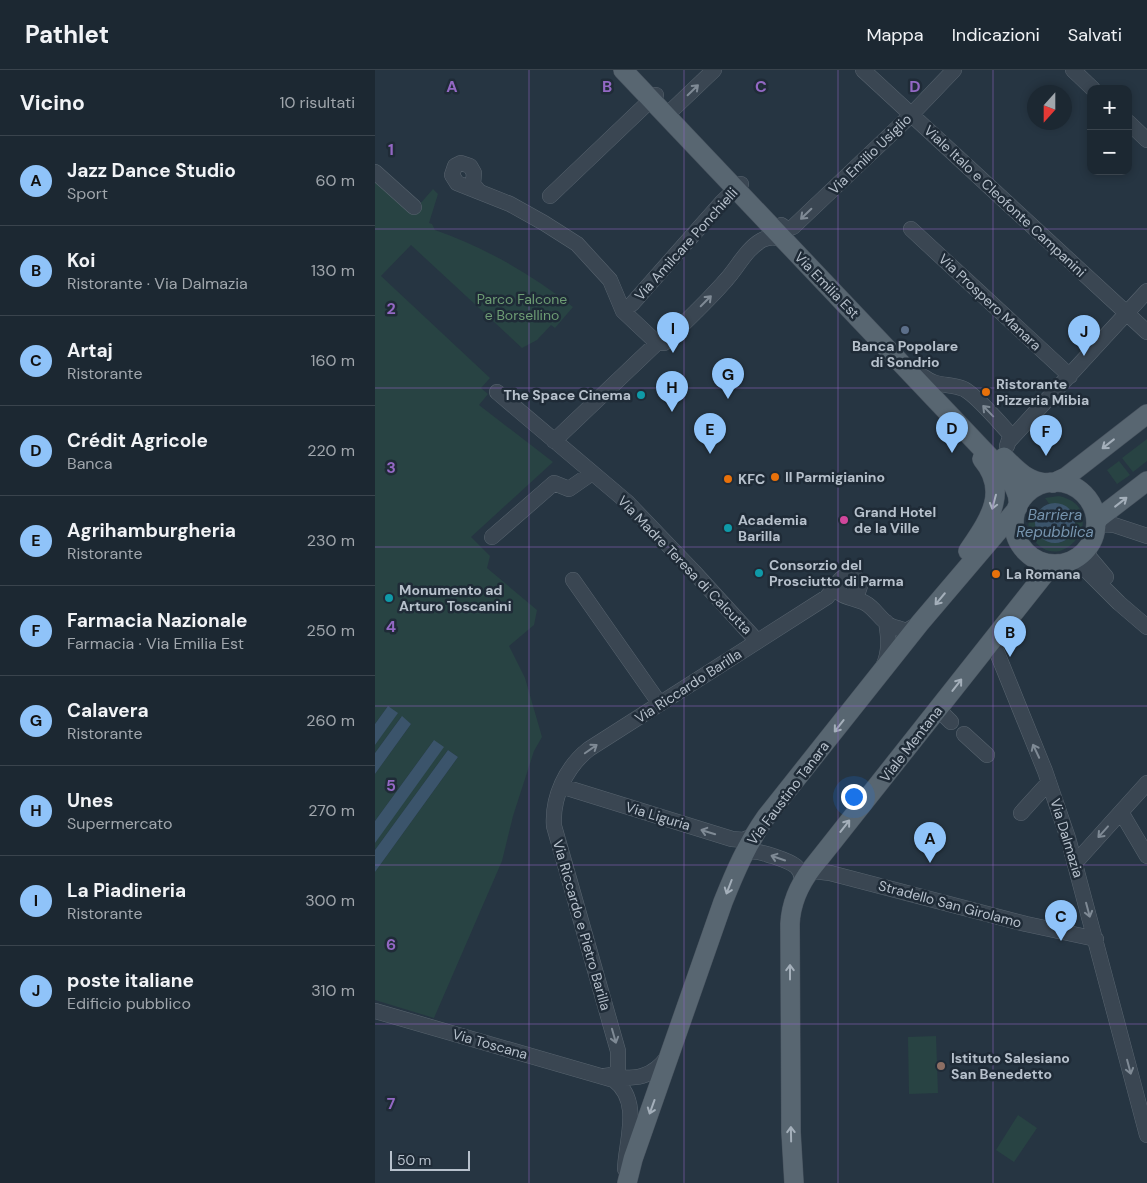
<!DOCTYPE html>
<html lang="it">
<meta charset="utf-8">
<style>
:root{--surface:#1c2832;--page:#29343e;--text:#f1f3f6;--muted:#a0a6ac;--line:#3a444d;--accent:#8fc3f9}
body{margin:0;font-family:"DM Sans",sans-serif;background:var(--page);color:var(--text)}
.controls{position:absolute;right:15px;top:15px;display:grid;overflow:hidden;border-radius:10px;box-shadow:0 2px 8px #0003}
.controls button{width:45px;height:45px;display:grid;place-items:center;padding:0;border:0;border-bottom:1px solid var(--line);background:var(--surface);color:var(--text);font:25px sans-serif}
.compass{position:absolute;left:652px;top:15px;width:45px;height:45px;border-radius:50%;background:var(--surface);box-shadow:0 2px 8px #0003;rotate:201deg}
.scale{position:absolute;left:15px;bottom:12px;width:80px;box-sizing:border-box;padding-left:5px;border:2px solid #b7c1cc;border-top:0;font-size:14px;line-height:18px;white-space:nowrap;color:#b7c1cc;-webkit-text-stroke:4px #1f2b37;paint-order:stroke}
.you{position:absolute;left:478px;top:726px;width:18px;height:18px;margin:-12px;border:4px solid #fff;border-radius:50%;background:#1a73e8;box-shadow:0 0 0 8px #1a73e833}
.badge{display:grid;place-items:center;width:32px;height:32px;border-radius:50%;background:var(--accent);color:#111;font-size:16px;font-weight:700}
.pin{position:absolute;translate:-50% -41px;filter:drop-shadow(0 1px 2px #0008)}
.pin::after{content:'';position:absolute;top:26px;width:18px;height:15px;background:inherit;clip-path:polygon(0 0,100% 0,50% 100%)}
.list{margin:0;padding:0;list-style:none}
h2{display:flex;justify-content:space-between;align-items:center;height:65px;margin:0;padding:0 20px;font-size:21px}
h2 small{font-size:16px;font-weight:400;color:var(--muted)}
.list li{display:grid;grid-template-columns:32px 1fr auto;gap:15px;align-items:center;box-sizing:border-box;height:90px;padding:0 20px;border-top:1px solid var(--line)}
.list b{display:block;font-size:19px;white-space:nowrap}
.list p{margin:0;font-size:16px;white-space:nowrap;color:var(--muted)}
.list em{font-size:16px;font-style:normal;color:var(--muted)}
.map{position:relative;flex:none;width:772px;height:1113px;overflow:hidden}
header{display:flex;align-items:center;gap:30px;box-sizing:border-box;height:70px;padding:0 25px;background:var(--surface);border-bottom:1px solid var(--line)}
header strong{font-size:24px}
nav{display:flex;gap:28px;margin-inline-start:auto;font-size:18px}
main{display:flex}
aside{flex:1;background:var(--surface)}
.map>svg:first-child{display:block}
</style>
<header>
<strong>Pathlet</strong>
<nav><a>Mappa</a><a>Indicazioni</a><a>Salvati</a></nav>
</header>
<main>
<aside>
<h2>Vicino<small>10 risultati</small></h2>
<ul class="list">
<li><span class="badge">A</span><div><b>Jazz Dance Studio</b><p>Sport</p></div><em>60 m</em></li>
<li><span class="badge">B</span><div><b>Koi</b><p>Ristorante · Via Dalmazia</p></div><em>130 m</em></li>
<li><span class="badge">C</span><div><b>Artaj</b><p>Ristorante</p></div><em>160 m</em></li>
<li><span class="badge">D</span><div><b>Crédit Agricole</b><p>Banca</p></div><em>220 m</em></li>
<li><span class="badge">E</span><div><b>Agrihamburgheria</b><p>Ristorante</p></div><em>230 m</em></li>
<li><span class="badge">F</span><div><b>Farmacia Nazionale</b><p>Farmacia · Via Emilia Est</p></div><em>250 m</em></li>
<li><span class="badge">G</span><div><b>Calavera</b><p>Ristorante</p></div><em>260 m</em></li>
<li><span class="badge">H</span><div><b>Unes</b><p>Supermercato</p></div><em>270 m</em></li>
<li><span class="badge">I</span><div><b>La Piadineria</b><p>Ristorante</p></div><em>300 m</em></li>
<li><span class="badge">J</span><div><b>poste italiane</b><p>Edificio pubblico</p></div><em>310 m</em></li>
</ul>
</aside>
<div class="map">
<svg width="772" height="1113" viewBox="0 0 772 1113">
<rect width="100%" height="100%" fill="#263542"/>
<path fill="#284343" d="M0,108L38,142L58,119L63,124L54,153L57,154L60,160C111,178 156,204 198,237L180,258L176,255L162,270L147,278L36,175L6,206L115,308L106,318L113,324L104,335L178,392L96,467L115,486L112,498L162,540L159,555L134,576L150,608L167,667L159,681L138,746L127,791L59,948L0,930V802L83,687L73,680L0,780V773L59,670L0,751V704L36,654L26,647L0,683V675L22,643L13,636L0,654Z
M772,369V391L758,402L747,388Z
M744,391L755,405L742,414L732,400Z
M684,426C738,438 688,510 658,469C652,460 652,449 657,440L662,446L661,449L684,473L693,469L697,442L689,436L675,435L670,428Z
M561,966L563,1023L534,1024L533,967Z
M643,1045L662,1058L639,1092L621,1080Z"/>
<path fill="#3b546b" d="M660 453a20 20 0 1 1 40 0a20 20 0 1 1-40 0Z
M13,636L23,643L0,675V654Z
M27,646L36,654L0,704V683Z
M59,670L69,677L0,773V751Z
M73,680L83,687L0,802V780Z"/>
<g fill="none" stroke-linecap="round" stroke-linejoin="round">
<defs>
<path id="minor" d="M488,0L772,262
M698,0L718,19
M296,41L339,0
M753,52L772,70
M0,102L39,137
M103,120L98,114L99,103L95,96L86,93L80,96L77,105L82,113L135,134L169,153L202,174L235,210L248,241L282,273
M175,126L281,25
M406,155L412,159L418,157L536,45L579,0
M536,159L695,306
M257,234L347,132L366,114
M549,307C561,317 575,313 589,319C602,326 623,351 634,363L635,367L632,376
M122,322L252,432L319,502L382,571
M179,371L282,273H289C310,252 332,232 351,210C363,197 371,179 387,170C396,166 405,167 412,173
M634,371L772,221
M721,460L727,454L739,455L772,466
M117,467L179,413L194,419L217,403
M712,479L715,488L731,507
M696,491L711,500L744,533L772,557
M198,510L285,634
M475,527L483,522L485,516L481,508C471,502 457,511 465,523C468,527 483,529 490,533C500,538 506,551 516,556C521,558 527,559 531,561L545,553
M622,565L619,571L621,580L670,701L693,768L772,1065
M508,597C515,582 514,568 511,552
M563,639L576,652
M589,664L612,685
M186,716L357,769L369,770L379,765
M746,742L772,786
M646,743L674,712
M366,789C368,786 370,783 374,782C382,780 390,784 398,786C413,791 432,796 425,816
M700,793L772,713
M431,807L439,801L455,803L651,854L721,869
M0,941L239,1010C267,1031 251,1071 250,1099
M230,1006L237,1005L243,1000V981L179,756C177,727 191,697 214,679L452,527L463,513
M234,1007C260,1009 277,1009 293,986"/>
<path id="major" d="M248,0L630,403C638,413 645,425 643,437
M629,387C642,400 653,412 672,413
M639 453a41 41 0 1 1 82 0a41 41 0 1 1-82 0Z
M678,413L691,407L772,344
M721,453L724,448L772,411
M593,481C613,451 635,422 607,389
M252,1113L258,1089L348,832C360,802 372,774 391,747L545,553L642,439
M419,1113L416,1062L415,854C416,832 424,815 437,798L672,501L677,497L689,493"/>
</defs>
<use href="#minor" stroke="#58646f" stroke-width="16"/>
<use href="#major" stroke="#47525e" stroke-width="20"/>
<use href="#minor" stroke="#3a4652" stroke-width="15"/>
<use href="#major" stroke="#586671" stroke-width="19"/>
</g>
<defs><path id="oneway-shaft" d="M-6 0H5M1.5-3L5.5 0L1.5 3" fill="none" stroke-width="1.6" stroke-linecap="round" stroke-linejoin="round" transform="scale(1.25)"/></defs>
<g stroke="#7f8a95">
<use href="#oneway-shaft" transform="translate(318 20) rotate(-44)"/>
<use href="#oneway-shaft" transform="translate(431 144) rotate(136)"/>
<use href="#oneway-shaft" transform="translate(331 231) rotate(-45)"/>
<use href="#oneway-shaft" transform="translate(613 341) rotate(-134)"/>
<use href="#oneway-shaft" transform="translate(216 679) rotate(-35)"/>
<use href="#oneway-shaft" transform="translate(661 681) rotate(-115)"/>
<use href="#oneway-shaft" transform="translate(333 762) rotate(-163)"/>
<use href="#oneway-shaft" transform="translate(728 762) rotate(132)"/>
<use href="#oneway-shaft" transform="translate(403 788) rotate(-161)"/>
<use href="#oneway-shaft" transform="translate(713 840) rotate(75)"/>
<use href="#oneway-shaft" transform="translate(239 966) rotate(74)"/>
<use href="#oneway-shaft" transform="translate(754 997) rotate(75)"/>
</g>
<g stroke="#a4afba">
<use href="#oneway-shaft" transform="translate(733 374) rotate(142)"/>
<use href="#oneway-shaft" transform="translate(619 432) rotate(105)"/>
<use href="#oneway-shaft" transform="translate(746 432) rotate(-38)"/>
<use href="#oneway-shaft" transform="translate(565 529) rotate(130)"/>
<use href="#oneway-shaft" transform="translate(582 615) rotate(-52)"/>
<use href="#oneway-shaft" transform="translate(464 656) rotate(128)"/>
<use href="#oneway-shaft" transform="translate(470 756) rotate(-52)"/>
<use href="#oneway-shaft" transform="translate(354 817) rotate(111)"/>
<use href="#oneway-shaft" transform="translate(415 902) rotate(-90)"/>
<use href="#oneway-shaft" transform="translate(277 1037) rotate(110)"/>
<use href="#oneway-shaft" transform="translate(416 1064) rotate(-91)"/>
</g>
<path fill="none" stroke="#9368c4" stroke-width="1" stroke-opacity="0.55" d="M154,0V1113M309,0V1113M463,0V1113M618,0V1113M0,159H772M0,318H772M0,477H772M0,636H772M0,795H772M0,954H772"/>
<circle fill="#5c6f8a" stroke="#1f2b37" stroke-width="2" cx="530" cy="260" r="5"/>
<g fill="#e8710a" stroke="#1f2b37" stroke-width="2">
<circle cx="611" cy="322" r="5"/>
<circle cx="400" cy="407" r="5"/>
<circle cx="353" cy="409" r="5"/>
<circle cx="621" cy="504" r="5"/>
</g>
<g fill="#0f9aa8" stroke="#1f2b37" stroke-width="2">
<circle cx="266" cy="325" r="5"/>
<circle cx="353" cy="458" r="5"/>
<circle cx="384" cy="503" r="5"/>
<circle cx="14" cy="528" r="5"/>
</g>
<circle fill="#d1479c" stroke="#1f2b37" stroke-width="2" cx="469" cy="450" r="5"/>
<circle fill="#8d6e63" stroke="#1f2b37" stroke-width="2" cx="566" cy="996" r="5"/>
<g text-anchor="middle" stroke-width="5" stroke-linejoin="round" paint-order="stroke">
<g font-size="14" fill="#b7c1cc" stroke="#1f2b37">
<text transform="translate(495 84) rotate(-44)" y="5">Via Emilio Usiglio</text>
<text transform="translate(630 131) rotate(43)" y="5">Viale Italo e Cleofonte Campanini</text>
<text transform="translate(311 174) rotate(-48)" y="5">Via Amilcare Ponchielli</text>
<text transform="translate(452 215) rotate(46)" y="5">Via Emilia Est</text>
<text transform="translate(615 232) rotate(43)" y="5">Via Prospero Manara</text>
<text transform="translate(310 495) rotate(46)" y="5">Via Madre Teresa di Calcutta</text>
<text transform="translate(313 616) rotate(-33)" y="5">Via Riccardo Barilla</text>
<text transform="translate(536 674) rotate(-52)" y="5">Viale Mentana</text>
<text transform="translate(413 723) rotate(-53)" y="5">Via Faustino Tanara</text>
<text transform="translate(283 746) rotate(17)" y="5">Via Liguria</text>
<text transform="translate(692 768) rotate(73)" y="5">Via Dalmazia</text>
<text transform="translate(575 834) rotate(15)" y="5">Stradello San Girolamo</text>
<text transform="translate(207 855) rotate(74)" y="5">Via Riccardo e Pietro Barilla</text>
<text transform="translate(115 974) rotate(16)" y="5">Via Toscana</text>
</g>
<g font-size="14" fill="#6e9d74" stroke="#1f2b37">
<text x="147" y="234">Parco Falcone<tspan x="147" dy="16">e Borsellino</tspan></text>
</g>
<g font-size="14" font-weight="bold" fill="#b7c1cc" stroke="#1f2b37" text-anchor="start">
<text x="530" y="281" text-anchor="middle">Banca Popolare<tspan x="530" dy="16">di Sondrio</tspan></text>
<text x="621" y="319">Ristorante<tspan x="621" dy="16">Pizzeria Mibia</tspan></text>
<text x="256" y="330" text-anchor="end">The Space Cinema</text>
<text x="410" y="412">Il Parmigianino</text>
<text x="363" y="414">KFC</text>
<text x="479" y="447">Grand Hotel<tspan x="479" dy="16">de la Ville</tspan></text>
<text x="363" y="455">Academia<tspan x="363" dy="16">Barilla</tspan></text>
<text x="394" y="500">Consorzio del<tspan x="394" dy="16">Prosciutto di Parma</tspan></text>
<text x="631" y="509">La Romana</text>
<text x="24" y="525">Monumento ad<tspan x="24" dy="16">Arturo Toscanini</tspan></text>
<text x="576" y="993">Istituto Salesiano<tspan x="576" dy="16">San Benedetto</tspan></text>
</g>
<g font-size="15" font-style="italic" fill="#7795af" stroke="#1f2b37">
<text x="680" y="450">Barriera<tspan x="680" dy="17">Repubblica</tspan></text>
</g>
</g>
<g font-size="16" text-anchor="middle" font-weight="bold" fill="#9368c4" stroke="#1f2b37" stroke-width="5" stroke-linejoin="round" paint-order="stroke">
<text x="77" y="22">A</text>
<text x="232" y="22">B</text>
<text x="386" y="22">C</text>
<text x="540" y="22">D</text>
<text x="16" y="85">1</text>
<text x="16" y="244">2</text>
<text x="16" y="403">3</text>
<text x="16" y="562">4</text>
<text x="16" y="721">5</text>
<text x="16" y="880">6</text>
<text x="16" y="1039">7</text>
</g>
</svg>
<div class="controls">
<button>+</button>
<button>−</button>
</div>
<svg class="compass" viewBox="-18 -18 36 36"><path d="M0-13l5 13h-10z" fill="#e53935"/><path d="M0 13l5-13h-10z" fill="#a0a6ac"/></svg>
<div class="scale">50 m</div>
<div class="you"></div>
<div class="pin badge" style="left:555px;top:793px">A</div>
<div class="pin badge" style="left:635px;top:587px">B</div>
<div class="pin badge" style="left:686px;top:871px">C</div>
<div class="pin badge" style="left:577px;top:383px">D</div>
<div class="pin badge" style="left:335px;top:384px">E</div>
<div class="pin badge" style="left:671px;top:386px">F</div>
<div class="pin badge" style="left:353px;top:329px">G</div>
<div class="pin badge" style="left:297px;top:342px">H</div>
<div class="pin badge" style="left:298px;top:283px">I</div>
<div class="pin badge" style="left:709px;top:286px">J</div>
</div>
</main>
